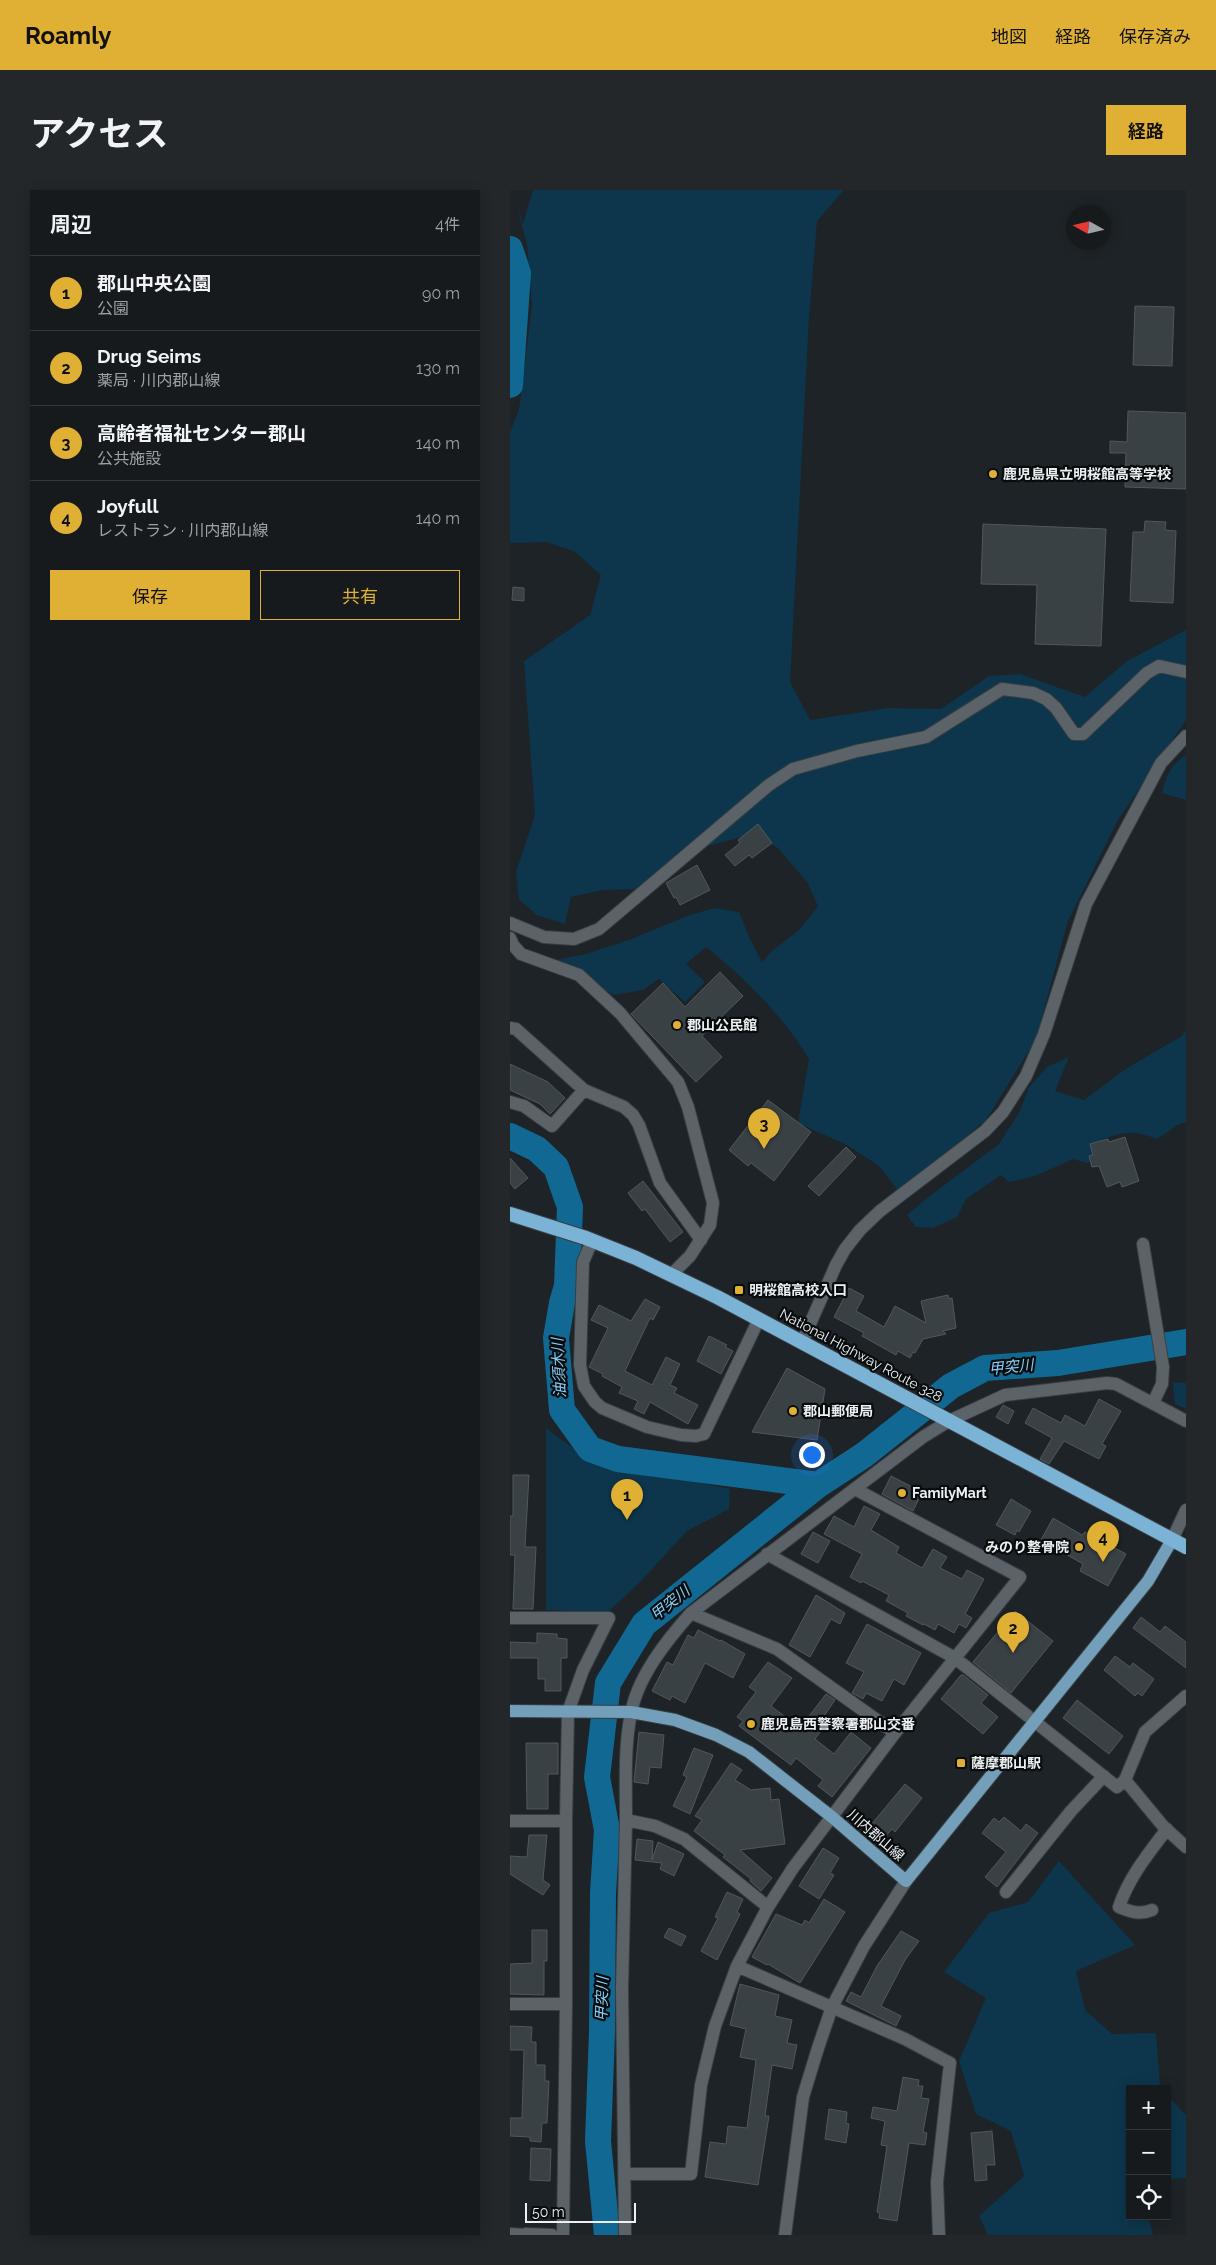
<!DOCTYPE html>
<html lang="ja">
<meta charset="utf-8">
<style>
:root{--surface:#161a1d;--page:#23272a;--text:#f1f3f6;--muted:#9ea1a4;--line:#35383b;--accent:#dfb034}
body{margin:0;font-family:Raleway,"Noto Sans JP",sans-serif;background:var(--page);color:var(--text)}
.controls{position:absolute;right:15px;bottom:15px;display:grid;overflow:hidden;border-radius:0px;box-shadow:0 2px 12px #0003}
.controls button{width:45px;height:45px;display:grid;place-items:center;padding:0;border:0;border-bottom:1px solid var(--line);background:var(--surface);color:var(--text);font:25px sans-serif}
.compass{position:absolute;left:556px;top:15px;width:45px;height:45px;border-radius:50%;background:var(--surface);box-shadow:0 2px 12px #0003;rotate:278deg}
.scale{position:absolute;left:15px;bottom:12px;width:111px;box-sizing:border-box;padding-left:5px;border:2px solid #ecf0f3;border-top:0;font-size:14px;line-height:18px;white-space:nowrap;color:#ecf0f3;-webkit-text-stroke:4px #090c0d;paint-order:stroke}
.you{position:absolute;left:301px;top:1264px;width:18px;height:18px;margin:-12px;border:4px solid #fff;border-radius:50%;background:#1a73e8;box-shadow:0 0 0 8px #1a73e833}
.badge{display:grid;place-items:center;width:32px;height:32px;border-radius:50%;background:var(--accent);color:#111;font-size:16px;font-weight:700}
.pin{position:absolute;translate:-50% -41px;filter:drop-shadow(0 1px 2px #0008)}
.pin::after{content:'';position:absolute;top:26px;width:18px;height:15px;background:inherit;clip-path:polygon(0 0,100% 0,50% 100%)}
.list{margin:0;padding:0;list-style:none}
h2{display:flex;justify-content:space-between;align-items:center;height:65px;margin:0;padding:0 20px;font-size:21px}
h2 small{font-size:16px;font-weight:400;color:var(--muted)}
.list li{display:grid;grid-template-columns:32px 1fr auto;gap:15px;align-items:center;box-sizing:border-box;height:75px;padding:0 20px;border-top:1px solid var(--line)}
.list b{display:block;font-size:19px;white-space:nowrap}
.list p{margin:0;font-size:16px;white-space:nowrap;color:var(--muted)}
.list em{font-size:16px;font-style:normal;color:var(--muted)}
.actions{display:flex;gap:10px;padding:15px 20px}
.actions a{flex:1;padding:11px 0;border:1px solid var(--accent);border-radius:0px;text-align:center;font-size:18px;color:var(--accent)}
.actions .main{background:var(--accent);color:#111}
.icon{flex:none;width:28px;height:28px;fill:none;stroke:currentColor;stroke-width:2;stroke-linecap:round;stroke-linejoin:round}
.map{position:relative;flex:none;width:676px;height:2045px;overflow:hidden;border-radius:0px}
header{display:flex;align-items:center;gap:30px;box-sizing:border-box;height:70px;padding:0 25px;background:var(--accent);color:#111}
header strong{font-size:24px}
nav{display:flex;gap:28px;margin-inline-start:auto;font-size:18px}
.intro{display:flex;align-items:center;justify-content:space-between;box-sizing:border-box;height:120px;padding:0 30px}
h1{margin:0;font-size:35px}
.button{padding:12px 22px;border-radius:0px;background:var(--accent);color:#111;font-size:18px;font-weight:700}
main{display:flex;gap:30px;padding:0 30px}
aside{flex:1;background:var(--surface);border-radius:0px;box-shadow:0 2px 12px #0003}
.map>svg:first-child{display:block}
</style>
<header>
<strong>Roamly</strong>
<nav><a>地図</a><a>経路</a><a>保存済み</a></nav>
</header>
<div class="intro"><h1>アクセス</h1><a class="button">経路</a></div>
<main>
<aside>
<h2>周辺<small>4件</small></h2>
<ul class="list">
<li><span class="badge">1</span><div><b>郡山中央公園</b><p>公園</p></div><em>90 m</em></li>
<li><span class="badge">2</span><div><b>Drug Seims</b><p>薬局 · 川内郡山線</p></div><em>130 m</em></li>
<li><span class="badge">3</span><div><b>高齢者福祉センター郡山</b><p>公共施設</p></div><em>140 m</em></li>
<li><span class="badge">4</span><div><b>Joyfull</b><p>レストラン · 川内郡山線</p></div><em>140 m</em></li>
</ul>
<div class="actions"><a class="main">保存</a><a>共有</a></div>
</aside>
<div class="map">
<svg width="676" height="2045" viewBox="0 0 676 2045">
<rect width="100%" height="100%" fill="#1d2327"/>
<path fill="#0d364c" d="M23,0H334L307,31L299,127L280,492L300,530L379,518L431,519L479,486L510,484L575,507L617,471L676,440V530L608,630L558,731L526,849L476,930L389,1002L369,976L337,955L288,933L299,869C272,825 236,789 196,757L176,774L195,792L175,812L149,789L133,800L104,805L40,771L76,764L119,750L177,726L204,718L229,722L240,749L252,772L262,761L289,740L308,716L297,692L268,658L243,644L175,662L130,699L92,700L61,707L55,734L26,725L9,709L6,682L25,625L14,471L80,425L91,385L64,361L36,352L0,353V242L9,220L22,115L17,54L6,13L13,34Z
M676,565V610L652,603C656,586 660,575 676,565Z
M676,840V932L666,936L647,949C623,940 614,941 590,951L582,971L577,973L563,969L525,986L499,992L491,985L456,1009L447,1027L423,1038L406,1037L397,1025L417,1008L489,954L510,921L519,897L537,877L559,867L545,901L574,910L617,878L672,846Z
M663,1192L676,1193V1219L665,1214Z
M36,1238L80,1271L220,1299L219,1319L177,1341L129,1393L97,1423L36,1420Z
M549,1671L625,1755L566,1781L575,1820L602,1844L646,1843L650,1896L653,1899H620V2026H638L643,2045H478L469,2026L514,1986L501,1941L466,1924L449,1871L476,1808L434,1782L479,1723L518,1712Z
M657,1905L676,1925V1988L657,1989Z"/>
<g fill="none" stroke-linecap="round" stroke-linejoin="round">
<path stroke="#116993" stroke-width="26" d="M0,59L8,83L0,195
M0,946L27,959L46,977L60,1017L57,1096L52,1113L46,1148L52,1220L80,1259L108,1269L308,1295
M97,2045L88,1951L92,1842L93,1703L97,1640L87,1587L98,1493L134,1434L308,1295L354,1265L441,1196L475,1178L548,1173L676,1152"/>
</g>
<path fill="#3a4145" stroke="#51585c" d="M625,116L664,117L662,176L623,175Z
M618,221L676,223V299L615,297L616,263H600V251L617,252Z
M635,331L656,332L655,340L666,341L663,413L620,411L623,342H634Z
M473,334L596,339L591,456L525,454L527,395L471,394Z
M3,397L14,398V411L2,410Z
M248,634L262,653L242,668L239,665L225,676L215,665L230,653L228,650Z
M187,675L200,700L170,715L166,707L164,708L156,693Z
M210,782L233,806L192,846L212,867L186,892L121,824L153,793L175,817Z
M0,874L38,892L55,908L40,924L30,914L0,900Z
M258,910L301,942L264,991L241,973L238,976L219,960Z
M615,947L629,991L612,997L610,992L597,997L589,976L582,977L579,966L583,965L580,954L598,949L599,952Z
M336,957L346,967L309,1006L298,996Z
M0,968L18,988L5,999L0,993Z
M133,991L173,1042L160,1052L135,1019L132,1021L118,1003Z
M339,1098L354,1106L346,1121L374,1137L385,1116L416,1133L411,1111L438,1105L439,1109L442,1108L446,1138L433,1141L436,1144L413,1149L405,1163L403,1162L400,1168L388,1161L386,1165L352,1146L354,1143L324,1127Z
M135,1109L150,1117L143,1130L140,1128L115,1181L142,1195L156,1167L170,1174L160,1195L167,1198L164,1203L188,1215L178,1234L140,1212L134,1224L124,1219L128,1211L109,1203L112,1197L92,1186L93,1184L79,1177L98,1138L81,1130L89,1115L121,1131Z
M199,1146L217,1155L215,1157L223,1161L211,1184L187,1171Z
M277,1178L315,1199L307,1250L242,1242Z
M589,1209L611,1221L592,1254L596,1256L589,1269L554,1251L539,1274L530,1269L542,1248L515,1233L523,1218L551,1233L555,1225L575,1236Z
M493,1215L504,1221L498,1234L486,1227Z
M3,1285H19L15,1357H26L23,1419H3L5,1365H0V1326H3Z
M381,1286L412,1302L403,1321L372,1304Z
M501,1309L521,1321L509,1342L507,1340L505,1345L486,1335Z
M354,1316L370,1324L361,1340L389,1357L386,1363L412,1378L423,1359L437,1367L430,1378L452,1389L457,1380L474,1389L455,1424L462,1428L456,1438L449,1434L444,1443L428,1434L425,1440L414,1434L413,1435L396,1426L398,1423L376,1411L379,1405L352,1391L351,1393L340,1387L352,1364L314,1344L324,1326L344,1337Z
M543,1328L572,1345L575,1342L616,1364L598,1396L570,1381L573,1374L531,1350Z
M303,1342L320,1351L308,1373L291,1364Z
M306,1405L335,1423L330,1434L321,1429L300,1467L279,1455Z
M505,1421L543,1451L501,1503L463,1472Z
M631,1427L650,1442L655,1436L676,1452V1478L623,1438Z
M357,1434L411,1463L394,1495L384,1489L372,1511L356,1503L353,1509L342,1503L354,1482L336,1473Z
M188,1440L210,1451L211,1450L235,1464L223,1488L195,1473L175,1513L162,1506L160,1510L142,1501L157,1472L163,1475L178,1445L184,1448Z
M27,1443L47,1444V1448L57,1449V1468H51V1501H35V1489H28V1468H0V1452L27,1453Z
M605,1466L620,1477L623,1473L644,1489L632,1506L628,1503L625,1506L594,1480Z
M258,1472L282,1488L261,1516L290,1538L316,1504L325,1510L314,1526L316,1527L314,1530L317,1533L305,1549L324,1564L341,1542L361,1558L322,1607L308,1596L313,1590L286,1568L281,1575L229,1536L233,1531L227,1527L246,1502L239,1497Z
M451,1485H453L478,1505L471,1513L488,1527L473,1544L431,1509Z
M567,1510L613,1546L599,1564L553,1528Z
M129,1542L154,1545L151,1578L140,1577L138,1594L124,1592Z
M16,1553H48V1584H38V1619H17Z
M184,1558L203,1565L180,1624L163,1616L177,1587L173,1585Z
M221,1573L232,1580L225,1590L241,1600L260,1598L261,1610L269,1609L275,1654L230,1660L262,1688L251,1701L240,1691L241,1689L213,1667L215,1665L184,1641L192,1630L185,1626Z
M395,1594L412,1608L385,1642L382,1639L374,1648L360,1636Z
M494,1627L511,1641L516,1634L528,1643L487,1697L475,1687L496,1662L472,1643L484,1628L489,1632Z
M19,1645H37L33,1690L40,1695L33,1705L0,1684V1666L17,1667Z
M127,1649L143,1651L142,1670L148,1652L174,1664L164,1686L150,1679L152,1673L125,1670Z
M313,1658L329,1668L320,1683L324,1685L309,1709L289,1696Z
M217,1702L233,1709L227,1722L230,1724L207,1770L191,1761L208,1728L205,1727Z
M314,1709L335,1722L290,1793L258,1774L257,1775L242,1767L266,1724L292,1735L295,1730L299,1733Z
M159,1738L176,1746L171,1756L154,1747Z
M22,1740H37V1771H34V1805L0,1804V1774L22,1773Z
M391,1741L409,1751L395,1770L371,1816L391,1826L386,1836L336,1811L341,1802L351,1807L367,1776Z
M230,1794L269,1805L265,1826L282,1830L277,1853L287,1855L282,1879L262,1875L255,1926H259L248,1995L195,1987L200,1952L216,1954L218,1936L237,1938L246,1870L230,1867L236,1839L220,1835Z
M0,1836L22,1837L21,1852H26V1875H35V1891H39L37,1933H32L31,1952L20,1951V1947L0,1946V1928H12L14,1860H0Z
M393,1887L409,1890L408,1896H413L411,1908L419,1909L413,1942L417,1943L415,1955L399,1953L387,2031L369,2028L370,2023L367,2022L377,1956L371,1955L375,1931L361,1928L363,1917L387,1921Z
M319,1919L337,1922L336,1933L339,1934L336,1953L315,1949Z
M482,1941L485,1975H476L477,1990L465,1991L461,1943Z
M21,1958L41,1959L40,1991L20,1990Z"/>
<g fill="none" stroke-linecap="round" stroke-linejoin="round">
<defs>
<path id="minor" d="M0,733L34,747L64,749L89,739L259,595L283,579L347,561L416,547L492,499L523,503L536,509L546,518L564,544H573L637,483L649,476L676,482
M0,748L3,755L11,764L69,785L110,823L168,892L178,917L203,1013L200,1035L180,1066L161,1085
M0,838L6,839L74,900L114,917L123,925L129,935L150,993L191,1050
M0,912L14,916L42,936L74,900
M82,1051L73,1072L70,1175L74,1196L85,1212L92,1218L137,1237L171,1245L186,1246L194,1244L249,1129
M633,1054L653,1177L652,1194L643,1213
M292,1152L326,1075L335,1059L350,1040L370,1021L475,941L493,922L516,886L534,844L576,714L651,573L676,546
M662,1350L676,1320
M257,1364L445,1468L607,1597L615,1590L635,1542L676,1506
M181,1423C157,1450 128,1486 121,1523C114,1558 116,1595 116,1630L145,1636L174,1649L258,1717
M0,1428H99L73,1480L58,1522L56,1631V1814L53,2045
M385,1543L267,1459L181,1423L413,1247L439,1231L495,1205L597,1193L606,1194L676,1231
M615,1590L653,1636L676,1657
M0,1631H56
M496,1702L561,1621L594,1586
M642,1720C630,1725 621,1722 609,1717C619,1687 638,1664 657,1639
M227,1776L395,1849L440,1873L427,1992L429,2045
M0,1814H56
M115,1984H181L191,1895L205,1836L227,1776L258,1717L283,1678L385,1543L510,1387L345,1299
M0,2044L16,2045
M16,2044L42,2045
M115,2045L112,1798L116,1630"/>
<path id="tertiary" d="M275,2045L293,1907L308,1858L322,1817L354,1756L396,1691"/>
<path id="primary" d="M0,1521L121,1522L165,1530L206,1545L239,1562L322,1627L396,1691L638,1391L662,1350"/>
<path id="trunk" d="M0,1024L76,1048L126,1068L207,1107L676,1357"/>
</defs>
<use href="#minor" stroke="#393e41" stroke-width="14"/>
<use href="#tertiary" stroke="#393e41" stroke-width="14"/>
<use href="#primary" stroke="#393e41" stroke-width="14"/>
<use href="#trunk" stroke="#393e41" stroke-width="16"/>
<use href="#minor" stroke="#5c6368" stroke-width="12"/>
<use href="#tertiary" stroke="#5c6368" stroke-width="12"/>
<use href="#primary" stroke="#739fba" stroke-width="12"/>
<use href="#trunk" stroke="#7bb3d6" stroke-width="14"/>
</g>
<g fill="#dfb034" stroke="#090c0d" stroke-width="2">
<circle cx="483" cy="284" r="5"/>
<circle cx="167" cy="835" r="5"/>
<rect x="224" y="1095" width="10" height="10" rx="2.5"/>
<circle cx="283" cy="1221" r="5"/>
<circle cx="392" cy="1303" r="5"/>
<circle cx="569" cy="1357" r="5"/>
<circle cx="241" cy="1534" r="5"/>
<rect x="446" y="1568" width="10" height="10" rx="2.5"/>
</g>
<g text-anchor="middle" stroke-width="4.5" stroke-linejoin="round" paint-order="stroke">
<g font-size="14" font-weight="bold" fill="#ecf0f3" stroke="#090c0d" text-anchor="start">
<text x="493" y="289">鹿児島県立明桜館高等学校</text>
<text x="177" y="840">郡山公民館</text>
<text x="239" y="1105">明桜館高校入口</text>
<text x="293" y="1226">郡山郵便局</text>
<text x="402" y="1308">FamilyMart</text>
<text x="559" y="1362" text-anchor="end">みのり整骨院</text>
<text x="251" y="1539">鹿児島西警察署郡山交番</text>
<text x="461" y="1578">薩摩郡山駅</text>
</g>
<g font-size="14" fill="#ecf0f3" stroke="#090c0d">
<text transform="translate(351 1165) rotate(28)" y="5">National Highway Route 328</text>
<text transform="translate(366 1645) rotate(41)" y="5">川内郡山線</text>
</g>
<g font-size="15" font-style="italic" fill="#86cdf9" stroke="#090c0d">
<text transform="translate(501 1177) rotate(-6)" y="5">甲突川</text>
<text transform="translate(49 1178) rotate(-93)" y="5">油須木川</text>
<text transform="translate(160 1413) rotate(-39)" y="5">甲突川</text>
<text transform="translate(92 1809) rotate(-88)" y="5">甲突川</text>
</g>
</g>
</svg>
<div class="controls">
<button>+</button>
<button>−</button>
<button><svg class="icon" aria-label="locate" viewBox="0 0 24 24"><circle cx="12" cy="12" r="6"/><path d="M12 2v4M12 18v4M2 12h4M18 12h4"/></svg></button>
</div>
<svg class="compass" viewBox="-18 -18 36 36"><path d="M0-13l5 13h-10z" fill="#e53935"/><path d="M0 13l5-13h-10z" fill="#9ea1a4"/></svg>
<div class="scale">50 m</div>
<div class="you"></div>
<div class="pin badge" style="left:117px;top:1330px">1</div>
<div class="pin badge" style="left:503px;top:1463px">2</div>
<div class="pin badge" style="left:254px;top:959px">3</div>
<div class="pin badge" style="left:593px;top:1372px">4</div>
</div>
</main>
